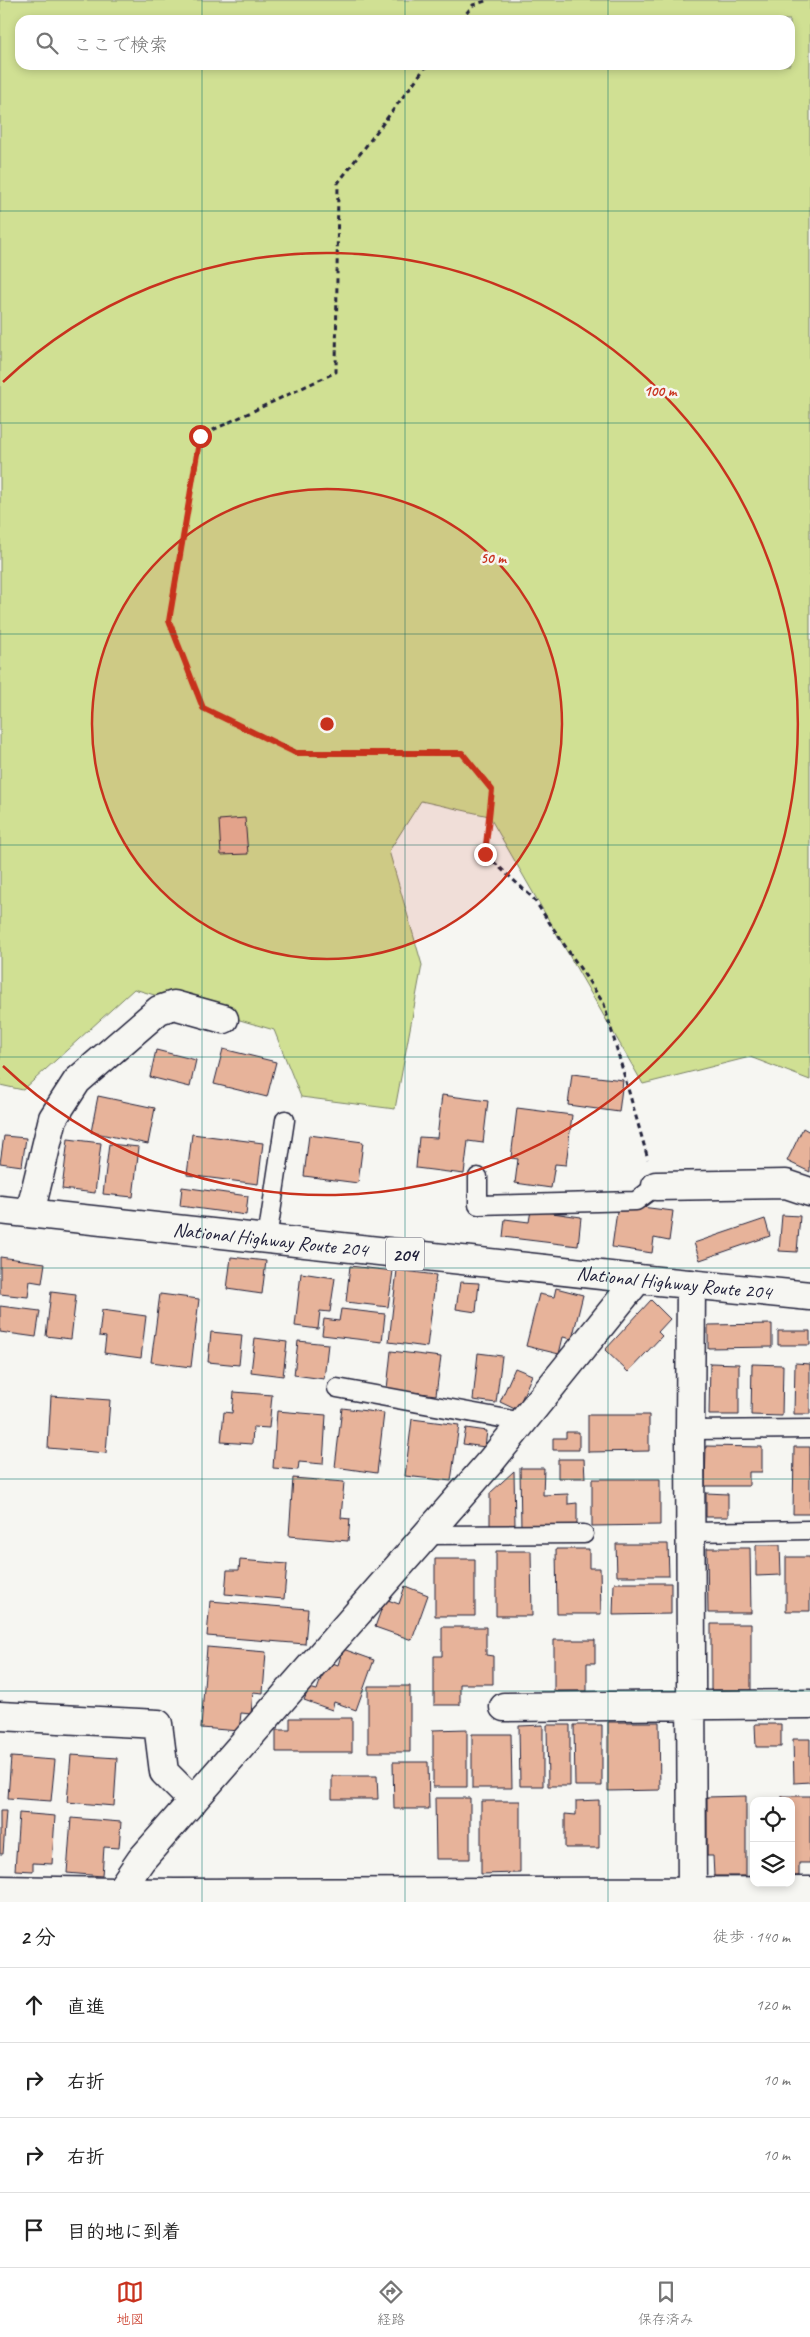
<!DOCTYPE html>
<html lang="ja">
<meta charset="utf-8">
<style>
:root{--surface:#fff;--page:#f6f6f6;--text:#222;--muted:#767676;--line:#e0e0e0;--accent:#c8321e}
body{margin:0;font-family:Caveat,"Klee One",sans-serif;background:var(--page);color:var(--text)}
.controls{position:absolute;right:15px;bottom:15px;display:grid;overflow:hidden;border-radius:10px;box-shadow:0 2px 8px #0003}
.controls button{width:45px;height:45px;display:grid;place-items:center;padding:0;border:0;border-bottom:1px solid var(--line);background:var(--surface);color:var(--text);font:25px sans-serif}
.stop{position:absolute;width:15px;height:15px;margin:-11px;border:4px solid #c8321e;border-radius:50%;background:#fff}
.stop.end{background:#c8321e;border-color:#fff;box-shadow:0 1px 5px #0008}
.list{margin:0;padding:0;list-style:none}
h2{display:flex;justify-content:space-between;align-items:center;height:65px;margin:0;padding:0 20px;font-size:21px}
h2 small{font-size:16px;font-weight:400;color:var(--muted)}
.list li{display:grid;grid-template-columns:32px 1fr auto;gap:15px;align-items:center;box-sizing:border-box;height:75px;padding:0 20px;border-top:1px solid var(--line)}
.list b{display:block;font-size:19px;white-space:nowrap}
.list em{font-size:16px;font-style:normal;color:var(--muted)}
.icon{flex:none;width:28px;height:28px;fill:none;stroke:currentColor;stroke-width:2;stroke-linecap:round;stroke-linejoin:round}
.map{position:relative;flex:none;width:810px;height:1902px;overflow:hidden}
.search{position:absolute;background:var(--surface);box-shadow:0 2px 8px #0003;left:15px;right:15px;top:15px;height:55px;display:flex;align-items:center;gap:12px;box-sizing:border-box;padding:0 18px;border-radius:15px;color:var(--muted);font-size:19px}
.sheet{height:365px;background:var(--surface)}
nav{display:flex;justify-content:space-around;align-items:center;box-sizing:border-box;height:70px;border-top:1px solid var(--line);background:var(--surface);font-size:14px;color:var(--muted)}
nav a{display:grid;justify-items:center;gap:2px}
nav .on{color:var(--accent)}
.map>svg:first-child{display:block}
</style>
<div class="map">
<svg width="810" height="1902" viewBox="0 0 810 1902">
<rect width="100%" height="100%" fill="#f6f6f2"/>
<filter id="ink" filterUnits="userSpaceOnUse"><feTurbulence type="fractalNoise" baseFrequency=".02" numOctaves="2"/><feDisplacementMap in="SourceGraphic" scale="10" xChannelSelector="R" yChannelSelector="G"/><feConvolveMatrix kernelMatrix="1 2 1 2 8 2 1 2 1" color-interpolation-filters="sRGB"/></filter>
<g filter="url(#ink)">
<path fill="#d0e093" stroke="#798167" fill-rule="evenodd" d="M0,0H810V1080L750,1057L643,1084L489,816L421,801L389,851L422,965L395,1109L301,1097L274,1030L134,989L23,1090L0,1085ZM20,20H790V65H20Z"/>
<path fill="#e7b39a" stroke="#22223b" d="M245,818L248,854L221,855L219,820Z
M223,1049L276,1062L267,1097L214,1084Z
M156,1050L196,1060L190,1087L150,1077Z
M572,1074L623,1080L619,1112L568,1105Z
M442,1095L488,1101L483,1143L468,1141L464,1174L416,1168L419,1137L437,1138Z
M98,1096L155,1108L148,1144L91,1132Z
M517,1108L572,1115L566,1165L555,1164L551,1188L515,1183L518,1159L511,1158Z
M803,1128L810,1132V1172L787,1161Z
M192,1134L263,1143L258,1184L187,1175Z
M309,1135L363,1142L358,1183L304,1176Z
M4,1136L26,1138L22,1166L0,1163Z
M68,1139L101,1143L95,1193L62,1189Z
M109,1144L139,1147L133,1197L103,1194Z
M182,1187L248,1196L246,1215L180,1206Z
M618,1204L673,1211L669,1241L654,1238L652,1253L612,1247Z
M531,1210L581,1217L578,1246L503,1237L505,1219L529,1222Z
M782,1215L800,1216L797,1252L779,1251Z
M765,1219L770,1236L700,1260L694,1243Z
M0,1257L45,1263L42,1283L30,1281L28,1297L0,1294Z
M231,1257L266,1261L262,1294L227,1289Z
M350,1266L393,1271L388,1307L346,1302Z
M397,1270L436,1275L427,1347L389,1342Z
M301,1273L335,1278L330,1312L320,1311L318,1329L295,1326Z
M460,1282L479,1283L476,1312L456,1309Z
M556,1288L583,1295L572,1339L563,1337L559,1354L526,1346L539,1294L554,1297Z
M51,1292L76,1295L71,1339L46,1336Z
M160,1294L199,1299L191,1367L151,1362Z
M651,1300L670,1319L658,1332L662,1336L628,1372L605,1350Z
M0,1306L40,1311L36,1337L0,1332Z
M341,1309L385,1314L382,1342L322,1335L324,1319L339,1321Z
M102,1310L146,1316L141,1358L104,1353L106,1337L99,1336Z
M772,1324V1347L708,1348V1325Z
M778,1331H810V1345H778Z
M211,1332L242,1335L239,1365L208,1362Z
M255,1338L287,1342L283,1376L251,1372Z
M298,1341L328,1344L324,1379L294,1375Z
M391,1351L441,1357L436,1395L387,1389Z
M478,1353L502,1356L496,1403L473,1400Z
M710,1363L739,1364V1415H709Z
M795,1363L810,1364V1414H794Z
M752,1364L783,1365L782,1416L751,1415Z
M515,1368L532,1375L517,1410L500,1402Z
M234,1392L272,1395L269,1428L253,1427L252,1444L221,1442L224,1412L232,1413Z
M51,1396L110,1400L106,1453L48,1448Z
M342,1408L384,1413L377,1473L335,1467Z
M277,1411L326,1415L323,1464L299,1462L298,1470L273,1468Z
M588,1415H649V1451L588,1452Z
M412,1419L459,1425L451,1481L405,1476Z
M466,1428L487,1431L485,1447L463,1444Z
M566,1432H579V1450H553V1438H566Z
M706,1446L762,1447V1472H749V1486H705Z
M794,1447H810V1514H793Z
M558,1459H584L585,1478H558Z
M520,1468H544L543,1495L568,1494V1504L577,1503V1527L521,1528Z
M514,1471L515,1527H490V1493Z
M293,1478L344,1482L341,1518L350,1519L348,1541L289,1536Z
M592,1479H660V1525L592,1526Z
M706,1493L728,1494V1517H706Z
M616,1544H668L669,1576H617Z
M756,1545H780L781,1575L756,1576Z
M707,1548H750L751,1613H708Z
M556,1549H589V1568H600L601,1614H557Z
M496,1551H531L532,1616H496Z
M786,1557H810V1611H786Z
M435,1559H475V1616H435Z
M240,1560L287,1564L284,1599L225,1594L227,1570H239Z
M614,1583H671V1614L613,1615Z
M405,1586L428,1595L412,1640L375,1627L385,1599L399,1604Z
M210,1601L308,1609L305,1644L207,1636Z
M711,1624H751V1690H711Z
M442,1627H486V1655L493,1656V1684H460V1705H434V1656H442Z
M554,1640H595V1663H587V1691H554Z
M207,1647L266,1652L263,1693L253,1692L251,1714L241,1713L239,1731L201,1728Z
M343,1649L374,1660L356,1710L334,1702L332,1710L304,1700L309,1688L317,1690L327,1661L338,1665Z
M368,1686H410V1752H368Z
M290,1718H352V1752H276V1730H290Z
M608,1722H659L660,1790L608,1791Z
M755,1724H781V1747H756Z
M543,1725V1786H520L519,1726Z
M547,1725H570V1786H548Z
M574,1725H602V1786H575Z
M467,1729V1787H433V1730Z
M472,1734H511L512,1788H472Z
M793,1739H810V1782L794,1783Z
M71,1755L117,1758L114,1806L67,1802Z
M11,1757L55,1760L51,1801L8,1798Z
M393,1762H428L429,1809H394Z
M332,1776H377L378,1799H332Z
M746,1796V1876H714L713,1856H707V1797Z
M782,1796H810V1863H799V1876H791V1801H782Z
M435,1798H470V1859H436Z
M599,1800V1848H565V1814L576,1815V1801Z
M481,1801H520V1873L481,1874Z
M0,1811H6L3,1854H0Z
M19,1813L55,1816L52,1864L33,1863V1871L15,1870Z
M71,1818L121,1822L119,1848L104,1847L102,1876L67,1873Z"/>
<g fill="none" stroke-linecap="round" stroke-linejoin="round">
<defs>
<path id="lane" d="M478,1177V1205L636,1201L656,1186
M267,1239L285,1120
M337,1388L523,1422
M690,1430L810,1429
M690,1532L810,1530
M427,1535L584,1534"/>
<path id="street" d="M656,1186L786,1184L810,1192
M30,1213L53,1118L77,1081L159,1010L174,1005L224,1019
M691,1284L690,1430L692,1902
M504,1707L810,1704
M0,1716L158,1724L164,1772L193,1801
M0,1890L174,1893L810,1891
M119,1892L141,1860L491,1461L638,1279"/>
<g id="highway">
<path id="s1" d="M0,1210L638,1279L810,1296"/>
</g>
</defs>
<use href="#lane" stroke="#22223b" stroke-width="21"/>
<use href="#street" stroke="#22223b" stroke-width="31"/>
<use href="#highway" stroke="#22223b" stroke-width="31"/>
<path stroke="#22223b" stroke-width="3" stroke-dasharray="5 4" stroke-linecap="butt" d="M461,20L473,5L489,0
M427,65L338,183L336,372L200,436L169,621L203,708L297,753H462L492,790L485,854L533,898L604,1004L648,1159"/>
<use href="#lane" stroke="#f6f6f2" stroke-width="18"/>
<use href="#street" stroke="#f6f6f2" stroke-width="28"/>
<use href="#highway" stroke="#f6f6f2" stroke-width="28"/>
</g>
</g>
<g fill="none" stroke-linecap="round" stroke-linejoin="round" filter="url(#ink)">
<path stroke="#c8321e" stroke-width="6" d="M200,436L169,621L203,708L296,753H462L492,790L485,854"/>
</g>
<path fill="none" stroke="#0f766e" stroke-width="1" stroke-opacity="0.55" d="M202,0V20M405,0V20M608,0V20M202,65V1902M405,65V1902M608,65V1902M0,211H810M0,423H810M0,634H810M0,845H810M0,1057H810M0,1268H810M0,1479H810M0,1691H810"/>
<circle cx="327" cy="724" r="235" fill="#c8321e" fill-opacity=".12"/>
<g fill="none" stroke="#c8321e" stroke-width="2.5">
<circle cx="327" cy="724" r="235"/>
<path d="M3 382A471 471 0 1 1 3 1066"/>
</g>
<g text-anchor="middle" stroke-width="5" stroke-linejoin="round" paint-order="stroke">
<rect fill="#f6f6f2" stroke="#626272" stroke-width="1" x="386" y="1237.5" width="38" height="33" rx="4"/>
<g font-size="19" font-weight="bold" fill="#22223b">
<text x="405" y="1261">204</text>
</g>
<g font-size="20" fill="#22223b" stroke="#f6f6f2">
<text dy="7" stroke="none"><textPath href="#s1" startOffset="272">National Highway Route 204</textPath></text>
<text dy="7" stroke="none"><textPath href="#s1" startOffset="678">National Highway Route 204</textPath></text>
</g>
</g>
<circle cx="327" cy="724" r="8" fill="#c8321e" stroke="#f6f6f2" stroke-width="2.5"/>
<g font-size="15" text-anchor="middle" font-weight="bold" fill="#c8321e" stroke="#f6f6f2" stroke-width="5" stroke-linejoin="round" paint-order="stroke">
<text x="660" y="396">100 m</text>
<text x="493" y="563">50 m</text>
</g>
</svg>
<div class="controls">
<button><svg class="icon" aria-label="locate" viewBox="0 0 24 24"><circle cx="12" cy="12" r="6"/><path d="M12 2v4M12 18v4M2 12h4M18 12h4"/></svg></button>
<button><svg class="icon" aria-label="layers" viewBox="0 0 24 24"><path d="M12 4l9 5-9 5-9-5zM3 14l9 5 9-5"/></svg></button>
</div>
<div class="stop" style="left:200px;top:436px"></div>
<div class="stop end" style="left:485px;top:854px"></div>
<div class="search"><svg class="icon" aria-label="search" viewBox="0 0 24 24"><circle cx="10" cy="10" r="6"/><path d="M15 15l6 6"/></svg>ここで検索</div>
</div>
<section class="sheet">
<h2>2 分<small>徒歩 · 140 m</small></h2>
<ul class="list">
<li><svg class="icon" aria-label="ahead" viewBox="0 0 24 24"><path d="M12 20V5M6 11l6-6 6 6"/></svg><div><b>直進</b></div><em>120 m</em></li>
<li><svg class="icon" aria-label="right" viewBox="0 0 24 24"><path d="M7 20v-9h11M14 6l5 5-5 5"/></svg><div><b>右折</b></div><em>10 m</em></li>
<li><svg class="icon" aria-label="right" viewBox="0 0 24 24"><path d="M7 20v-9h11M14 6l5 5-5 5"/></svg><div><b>右折</b></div><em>10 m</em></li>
<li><svg class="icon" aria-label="arrive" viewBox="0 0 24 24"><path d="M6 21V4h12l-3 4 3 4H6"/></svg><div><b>目的地に到着</b></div></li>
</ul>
</section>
<nav>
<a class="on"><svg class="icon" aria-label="map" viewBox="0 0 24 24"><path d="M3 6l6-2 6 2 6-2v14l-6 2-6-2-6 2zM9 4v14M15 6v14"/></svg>地図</a>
<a><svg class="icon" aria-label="directions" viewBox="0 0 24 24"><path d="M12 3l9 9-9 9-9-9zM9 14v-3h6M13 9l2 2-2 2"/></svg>経路</a>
<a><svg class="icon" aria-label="saved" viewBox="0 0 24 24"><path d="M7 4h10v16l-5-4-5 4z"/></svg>保存済み</a>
</nav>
